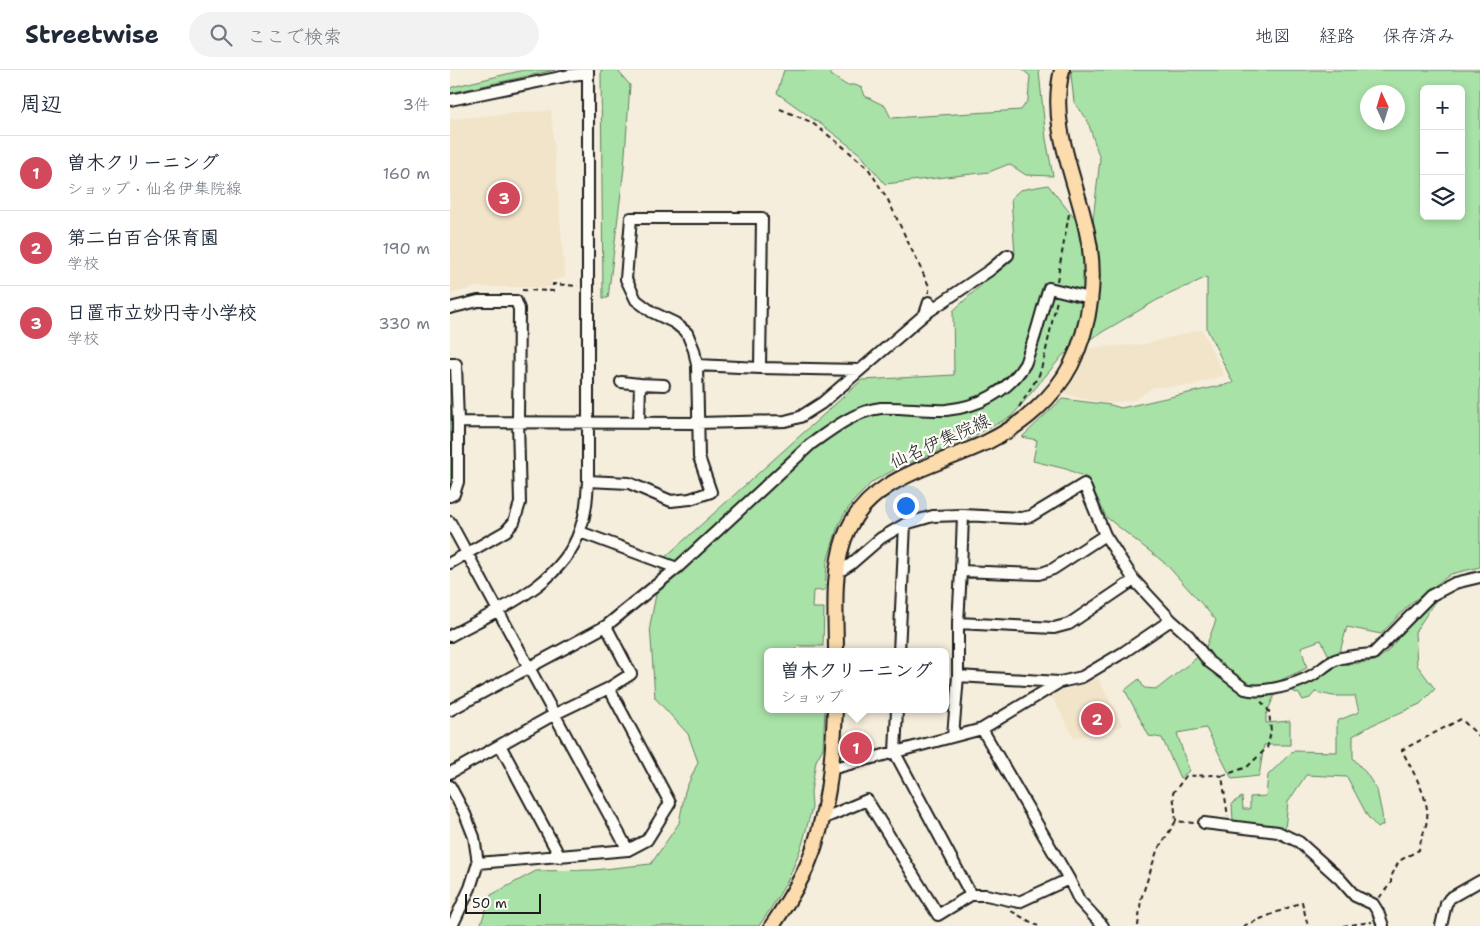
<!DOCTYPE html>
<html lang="ja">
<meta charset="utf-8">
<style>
:root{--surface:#fff;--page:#f2f2f3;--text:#1f2937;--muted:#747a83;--line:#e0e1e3;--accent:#d1495b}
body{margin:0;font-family:"Shantell Sans","Klee One",sans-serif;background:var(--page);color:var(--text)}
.controls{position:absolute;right:15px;top:15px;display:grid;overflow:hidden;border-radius:8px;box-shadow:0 2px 8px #0003}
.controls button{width:45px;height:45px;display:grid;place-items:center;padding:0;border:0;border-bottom:1px solid var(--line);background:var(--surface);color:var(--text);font:25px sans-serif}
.compass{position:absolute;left:910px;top:15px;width:45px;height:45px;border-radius:50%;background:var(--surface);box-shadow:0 2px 8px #0003;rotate:356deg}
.scale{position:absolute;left:15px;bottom:12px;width:76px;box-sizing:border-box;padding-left:5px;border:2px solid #1c1c1c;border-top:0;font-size:14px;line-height:18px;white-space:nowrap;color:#1c1c1c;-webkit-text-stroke:4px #fdfcf7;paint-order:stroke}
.you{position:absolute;left:455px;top:435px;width:18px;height:18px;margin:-12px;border:4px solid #fff;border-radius:50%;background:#1a73e8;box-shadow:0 0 0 8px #1a73e833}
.badge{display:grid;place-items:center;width:32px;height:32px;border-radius:50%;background:var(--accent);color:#fff;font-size:16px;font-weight:700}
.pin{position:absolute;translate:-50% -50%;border:2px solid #fff;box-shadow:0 1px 5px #0006}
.popup{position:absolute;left:314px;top:578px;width:185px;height:65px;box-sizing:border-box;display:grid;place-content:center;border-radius:8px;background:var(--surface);filter:drop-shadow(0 1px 4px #0005);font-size:16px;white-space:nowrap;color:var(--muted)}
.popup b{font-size:19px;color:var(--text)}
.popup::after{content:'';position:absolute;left:50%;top:100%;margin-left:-10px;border:10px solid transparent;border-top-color:var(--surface)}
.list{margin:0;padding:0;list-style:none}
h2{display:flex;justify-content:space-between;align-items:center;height:65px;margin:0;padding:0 20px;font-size:21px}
h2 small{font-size:16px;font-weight:400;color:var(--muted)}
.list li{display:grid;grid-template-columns:32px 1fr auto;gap:15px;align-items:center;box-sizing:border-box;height:75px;padding:0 20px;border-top:1px solid var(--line)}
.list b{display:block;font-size:19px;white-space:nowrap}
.list p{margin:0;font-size:16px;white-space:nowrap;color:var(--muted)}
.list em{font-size:16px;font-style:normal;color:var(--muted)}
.icon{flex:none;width:28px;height:28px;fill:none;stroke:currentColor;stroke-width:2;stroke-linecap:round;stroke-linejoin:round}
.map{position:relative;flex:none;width:1030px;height:856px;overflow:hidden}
header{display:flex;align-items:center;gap:30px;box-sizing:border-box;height:70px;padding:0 25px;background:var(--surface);border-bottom:1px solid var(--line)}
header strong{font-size:24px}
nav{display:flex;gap:28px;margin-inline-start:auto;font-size:18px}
.search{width:350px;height:45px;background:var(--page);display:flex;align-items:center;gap:12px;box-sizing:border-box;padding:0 18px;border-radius:28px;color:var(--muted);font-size:19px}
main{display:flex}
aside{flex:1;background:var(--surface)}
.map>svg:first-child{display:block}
</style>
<header>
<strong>Streetwise</strong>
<div class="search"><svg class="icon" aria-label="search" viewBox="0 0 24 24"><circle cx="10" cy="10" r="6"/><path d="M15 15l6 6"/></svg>ここで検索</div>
<nav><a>地図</a><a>経路</a><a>保存済み</a></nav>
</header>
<main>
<aside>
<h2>周辺<small>3件</small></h2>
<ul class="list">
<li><span class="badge">1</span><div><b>曽木クリーニング</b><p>ショップ · 仙名伊集院線</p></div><em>160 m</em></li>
<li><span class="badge">2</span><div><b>第二白百合保育園</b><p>学校</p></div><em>190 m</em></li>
<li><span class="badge">3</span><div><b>日置市立妙円寺小学校</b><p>学校</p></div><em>330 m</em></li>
</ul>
</aside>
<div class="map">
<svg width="1030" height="856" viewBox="0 0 1030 856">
<rect width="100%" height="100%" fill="#f6eedc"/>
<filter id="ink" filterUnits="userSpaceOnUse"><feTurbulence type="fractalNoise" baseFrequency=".02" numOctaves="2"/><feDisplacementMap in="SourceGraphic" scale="10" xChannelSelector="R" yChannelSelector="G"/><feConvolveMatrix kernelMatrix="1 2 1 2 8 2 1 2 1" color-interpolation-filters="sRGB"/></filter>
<g filter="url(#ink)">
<path fill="#f1e4c9" d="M101,40L115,207L101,211L102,217H27L0,224V49Z
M752,259L774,305L740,316L704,317L684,330L653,333L609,323L635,278L695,274Z
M647,606L673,656L624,668L600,623L620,618Z"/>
<path fill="#a8e2a7" stroke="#627f62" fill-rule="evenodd" d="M74,0H105L0,23V18L6,16Z
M151,0H167L180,15L174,98L158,228H153Z
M334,0H381V5L396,15H405L412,18L415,26L435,36L441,48L571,40L578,30L580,6L573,0H588L589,2L596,69L603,106L576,105L559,94L539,102L435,114L410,84L379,60L327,23Z
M622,0H1030V497L1001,504L961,533L931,564L897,557L890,581L879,586L871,570L851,577L857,598L831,610L816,645V653L840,651V675H814L809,706L782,709L756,658L727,663L739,701L730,708L712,668L699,666L675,620L689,609L694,618L707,619L754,582L766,550L716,494L656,447L638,408L616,399L583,391L587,370L572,367L612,329L661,335L671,338L783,313L757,259V207L707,230L613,285L562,346L518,369L449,397L422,412L402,433L393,446L387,459L377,492L375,520L363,521L362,538H374L373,576H347L346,582H317V639H375L373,678L366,691L361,722L362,738L352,775L338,810L321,838L309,856H30L41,825L86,801L144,800L201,794L229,753L235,721L248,692L238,664L205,628L200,555L213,489L412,310L504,305L503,241L565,184L561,128L570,120L598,115L629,154L643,150L650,89L637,49L624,32L621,5ZM974,19H1011V146H974ZM918,22H948V52H918Z
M0,302L2,304L3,408L2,415L0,419Z
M988,527L965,562L967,595L985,619L970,634L922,655L903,666V688L916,703L927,720L932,744L933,755L928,758L918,747L897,707L856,705L838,732L835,759L783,752L782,733L792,727L793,739H800V727L816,726L818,705L843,681L887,682V651L909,642L905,626H883L865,622L860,628L853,630L849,624L840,620L860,612L884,596L925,591L937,582L964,548Z"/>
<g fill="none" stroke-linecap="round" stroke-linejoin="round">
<defs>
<path id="minor" d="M0,30L121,5L138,3
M181,148H312L310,298L247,295L244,280L237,263L225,253L202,242L186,230L176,209Z
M0,238L28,231H66L69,239L68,351L70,433L64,452L56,461L0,493
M475,244L540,200L558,185
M0,294H6L8,352V412L4,424L0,426
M310,298L410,300
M171,312L190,314
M8,352L247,353L335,351L350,347L372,333L475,244L479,232
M189,352L190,314L214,315
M138,411L179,413L221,431L240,429L261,422L249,387L247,295
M0,452L178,780
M130,462L227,498
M511,501L589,504L603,499L655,465
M387,503L401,494L431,468L455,454L483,446L513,445L571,448L581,446L634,414L655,465L684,510L721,550L739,566L759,592L795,619C812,624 843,615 859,607C868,603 876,594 885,590C898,585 910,585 923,584L980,526L1005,513L1030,507
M508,553L604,558L619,554L684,510
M0,566C47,540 112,515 130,460C136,444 137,428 138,411V0
M449,582L455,454
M508,606L609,612
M447,639L445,683L521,825
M0,640L156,556L227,498L361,374C382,359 405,341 431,338C453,337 475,341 496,340C528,337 558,322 575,294C577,290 578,284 580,280C588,259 592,238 599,218L640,228
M532,659L619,809L629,830L653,856
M503,666L508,606V553L511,501L513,445
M50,675L110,787
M381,699L532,659L610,612L632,607L674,582L721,550
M0,703L105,644L159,618L181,604L156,556
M0,716L15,744L24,767L28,793L20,818L2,856
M372,749L417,730L488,845L521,825H536L569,832L619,809
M754,753L828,762L849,772L890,809L905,826L923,834L928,842L933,856
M28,793L178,780L197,770L220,733L159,618
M991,856L996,834L1000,828L1030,811"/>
<path id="major" d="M386,582C386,545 382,504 394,469C416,406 487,397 539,371C572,355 604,328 621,295C641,255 647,206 637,162C626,108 598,56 612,0
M322,856C334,838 348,816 357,796C378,747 383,692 385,639"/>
</defs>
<use href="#minor" stroke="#1c1c1c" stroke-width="14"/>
<use href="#major" stroke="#1c1c1c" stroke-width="18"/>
<path stroke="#1c1c1c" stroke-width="2" stroke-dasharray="5 4" stroke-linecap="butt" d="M330,39L361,52L391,75L418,98L438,130L479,216V223
M607,211L619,144
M72,220L103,221V214L128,216
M569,337L589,305L594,289L607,230
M772,706L797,697L817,678L821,662L819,641L810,630
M726,751L723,723L736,706L766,705L772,706L778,747
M929,828L941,813V807L949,791L969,780C970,769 976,760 977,749C980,728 961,699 952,680L1011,649L1030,667
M561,841L588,856
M688,856L691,829L707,781L726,751L744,753
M793,856L852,832L858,856
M893,856L922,852"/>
<use href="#minor" stroke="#fdfcf7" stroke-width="10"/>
<use href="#major" stroke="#fcdcac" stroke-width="14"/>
</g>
</g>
<g text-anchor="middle" stroke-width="4.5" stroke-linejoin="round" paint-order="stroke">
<g font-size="18" fill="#1c1c1c" stroke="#fdfcf7">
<text transform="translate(490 371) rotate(-24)" y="6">仙名伊集院線</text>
</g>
</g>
</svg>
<div class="controls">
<button>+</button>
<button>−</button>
<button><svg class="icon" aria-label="layers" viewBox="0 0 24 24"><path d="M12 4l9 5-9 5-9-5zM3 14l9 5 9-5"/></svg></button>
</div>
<svg class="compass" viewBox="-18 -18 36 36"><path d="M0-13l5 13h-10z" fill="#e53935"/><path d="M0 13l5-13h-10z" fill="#747a83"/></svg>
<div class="scale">50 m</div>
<div class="you"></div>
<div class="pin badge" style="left:406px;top:678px">1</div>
<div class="popup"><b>曽木クリーニング</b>ショップ</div>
<div class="pin badge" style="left:647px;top:649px">2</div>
<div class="pin badge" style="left:54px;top:128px">3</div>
</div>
</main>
